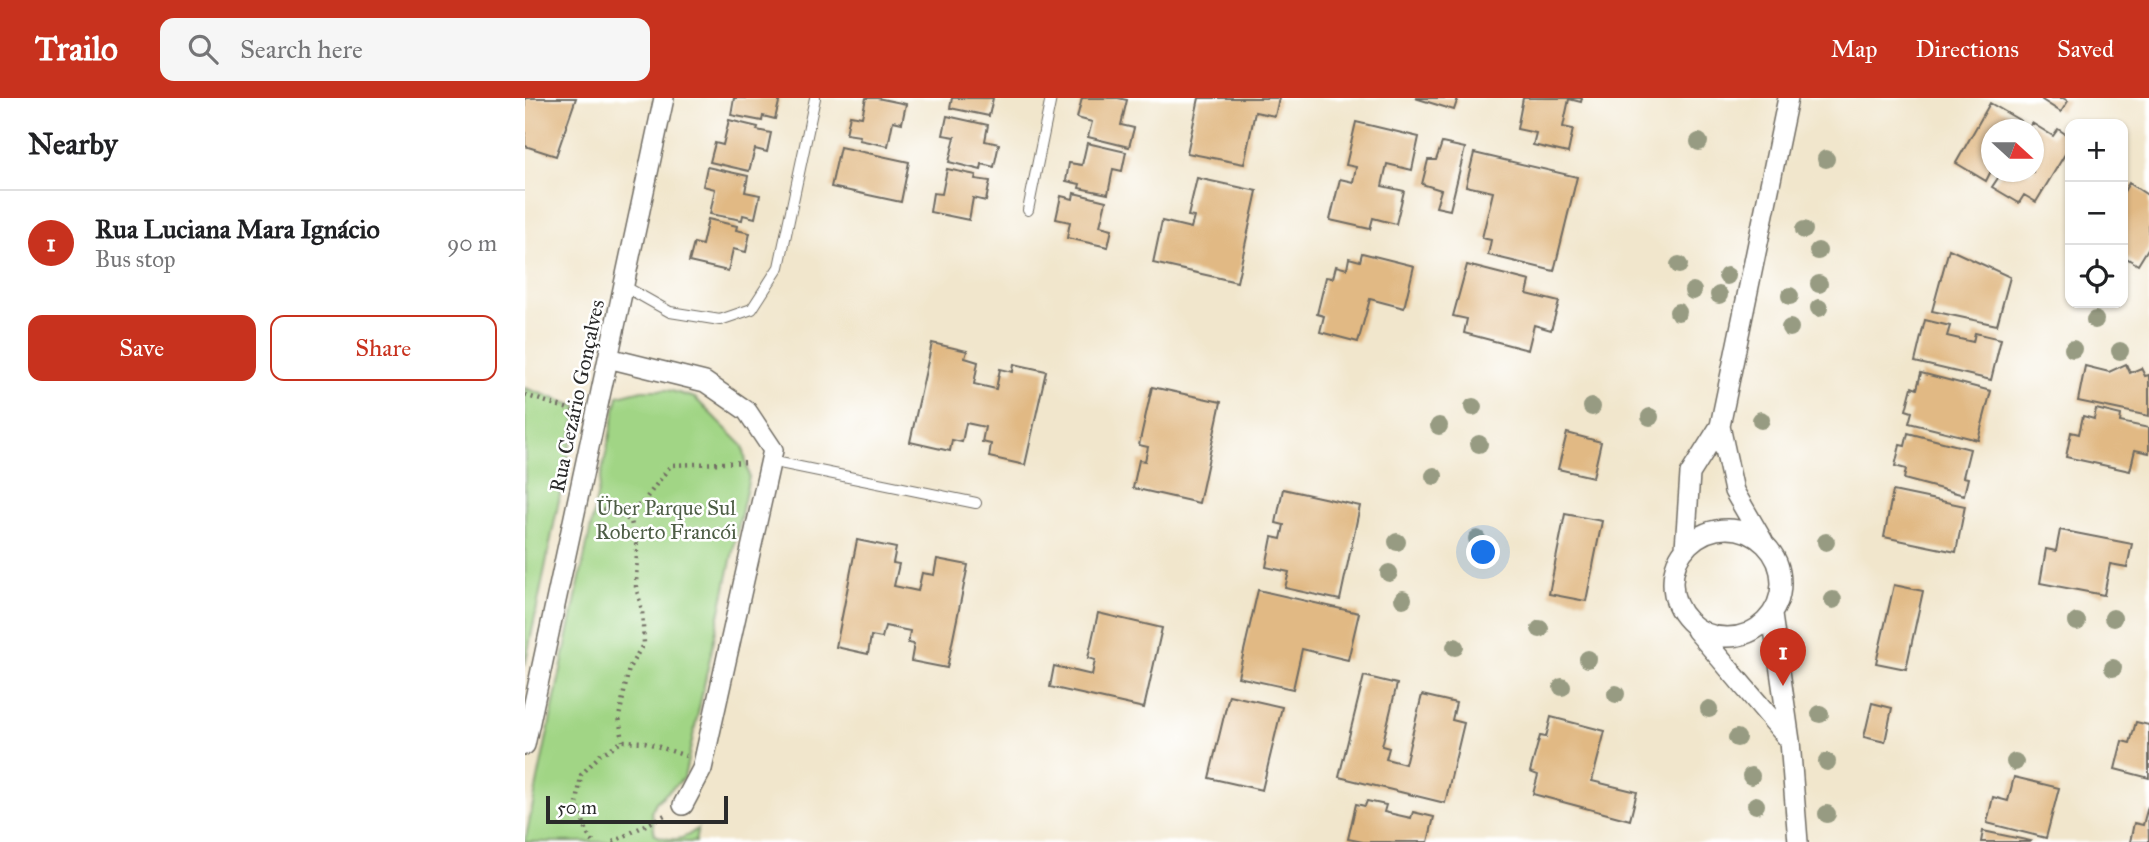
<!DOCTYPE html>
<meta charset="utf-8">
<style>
:root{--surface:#fff;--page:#f6f6f6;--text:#202124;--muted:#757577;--line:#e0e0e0;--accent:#c8321e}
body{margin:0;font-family:"IM FELL Great Primer",serif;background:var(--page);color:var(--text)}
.controls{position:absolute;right:21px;top:21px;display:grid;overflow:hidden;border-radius:14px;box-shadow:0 2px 5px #0004}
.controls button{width:63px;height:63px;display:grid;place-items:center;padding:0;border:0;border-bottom:2px solid var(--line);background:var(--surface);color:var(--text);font:35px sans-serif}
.compass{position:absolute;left:1456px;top:21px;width:63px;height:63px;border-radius:50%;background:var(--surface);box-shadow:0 2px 5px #0004;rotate:111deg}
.scale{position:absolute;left:21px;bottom:18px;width:182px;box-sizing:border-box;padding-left:7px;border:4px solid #2b2b2b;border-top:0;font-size:19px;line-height:24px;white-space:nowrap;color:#2b2b2b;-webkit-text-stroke:5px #fff;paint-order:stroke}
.you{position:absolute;left:959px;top:455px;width:24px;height:24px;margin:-18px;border:5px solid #fff;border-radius:50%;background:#1a73e8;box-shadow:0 0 0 10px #1a73e833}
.badge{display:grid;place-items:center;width:46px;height:46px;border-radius:50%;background:var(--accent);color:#fff;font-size:23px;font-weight:700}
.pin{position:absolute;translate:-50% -58px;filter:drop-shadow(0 2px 4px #0008)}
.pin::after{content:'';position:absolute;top:37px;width:24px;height:21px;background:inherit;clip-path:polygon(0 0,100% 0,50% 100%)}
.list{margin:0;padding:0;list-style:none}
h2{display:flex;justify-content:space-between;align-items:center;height:91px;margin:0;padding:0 28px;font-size:30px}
h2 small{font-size:23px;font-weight:400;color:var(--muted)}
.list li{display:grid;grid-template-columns:46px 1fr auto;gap:21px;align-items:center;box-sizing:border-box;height:105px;padding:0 28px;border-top:2px solid var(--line)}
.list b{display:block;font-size:26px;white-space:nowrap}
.list p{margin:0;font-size:23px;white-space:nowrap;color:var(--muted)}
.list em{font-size:23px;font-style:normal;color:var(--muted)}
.actions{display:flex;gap:14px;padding:21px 28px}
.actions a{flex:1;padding:16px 0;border:2px solid var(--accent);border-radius:14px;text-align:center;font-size:24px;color:var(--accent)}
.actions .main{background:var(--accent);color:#fff}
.icon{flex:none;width:38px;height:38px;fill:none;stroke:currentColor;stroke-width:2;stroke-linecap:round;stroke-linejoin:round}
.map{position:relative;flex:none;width:1624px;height:744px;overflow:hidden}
header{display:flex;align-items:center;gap:42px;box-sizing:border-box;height:98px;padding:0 35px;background:var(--accent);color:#fff}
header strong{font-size:33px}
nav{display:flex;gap:38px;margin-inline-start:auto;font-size:24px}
.search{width:490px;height:63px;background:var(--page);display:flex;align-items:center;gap:18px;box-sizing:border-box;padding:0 24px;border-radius:14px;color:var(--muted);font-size:26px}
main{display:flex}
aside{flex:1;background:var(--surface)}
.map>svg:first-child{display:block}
</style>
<header>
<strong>Trailo</strong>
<div class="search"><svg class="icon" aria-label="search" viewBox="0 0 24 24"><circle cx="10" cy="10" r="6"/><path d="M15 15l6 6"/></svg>Search here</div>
<nav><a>Map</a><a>Directions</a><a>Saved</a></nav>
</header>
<main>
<aside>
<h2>Nearby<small></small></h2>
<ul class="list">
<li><span class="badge">1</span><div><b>Rua Luciana Mara Ignácio</b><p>Bus stop</p></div><em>90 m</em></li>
</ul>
<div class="actions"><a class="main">Save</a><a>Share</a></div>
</aside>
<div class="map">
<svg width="1624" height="744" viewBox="0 0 1624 744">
<rect width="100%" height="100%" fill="#fff"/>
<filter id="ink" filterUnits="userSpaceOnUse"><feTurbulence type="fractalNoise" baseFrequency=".0143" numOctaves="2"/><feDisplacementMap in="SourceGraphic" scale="14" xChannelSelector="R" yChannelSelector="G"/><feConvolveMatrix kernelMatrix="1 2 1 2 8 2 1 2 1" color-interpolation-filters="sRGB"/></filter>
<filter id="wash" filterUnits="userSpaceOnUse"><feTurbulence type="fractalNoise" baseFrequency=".00686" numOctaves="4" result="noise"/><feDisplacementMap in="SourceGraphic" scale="28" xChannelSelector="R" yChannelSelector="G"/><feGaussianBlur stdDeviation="1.57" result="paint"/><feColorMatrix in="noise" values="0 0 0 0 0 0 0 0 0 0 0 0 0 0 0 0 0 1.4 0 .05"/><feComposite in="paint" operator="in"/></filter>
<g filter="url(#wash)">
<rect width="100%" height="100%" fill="#f1e6cc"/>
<path fill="#a1d585" stroke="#668058" stroke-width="2" d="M0,290L53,309L0,568Z
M117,292H143L170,300L218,348L224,379L159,680L131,704L126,714L130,737C148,744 158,743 173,730L170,744H0L93,298Z"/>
<g id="blocks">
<path fill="#e1b984" d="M0,0H51L31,58L0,48Z
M209,0H255L250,21L238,18L237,23L206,17Z
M341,0H352L381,6L377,25L368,23L363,48L334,42L335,38L321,36L325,17L337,19Z
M427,0H468L464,18L425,10Z
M557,0H593L602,2L596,27L609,30L604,49L563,39L567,24L552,20Z
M674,0H754L750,18L730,14L719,66L662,55Z
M890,0H933L929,12Z
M998,0H1057L1056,4L1044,1L1038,29L1048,31L1043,55L1008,47L1011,35L992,31Z
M1518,0H1538L1543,3L1536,14L1517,2Z
M1465,5L1496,23L1491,32H1466V73L1461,83L1431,65Z
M422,18L463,27L460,43L474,46L469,69L457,66L456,72L424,64L430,39L418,37Z
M204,22L233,29L232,32L246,35L242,54L230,51L224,73L185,64L190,45L198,47Z
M831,24L894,39L887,72L862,66L857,88L879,93L871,126L848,120L845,131L805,122L815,81L828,84L831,69L821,67Z
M1507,25L1528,38L1533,31L1545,39V48L1511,104L1499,97L1494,105L1467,89L1477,74H1508V32H1502Z
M562,45L601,54L597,73L588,71L583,96L554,90L555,86L541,83L544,65L557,67Z
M917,45L940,50L925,112L911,109L916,92L897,86L903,62H911Z
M315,49L384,64L376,104L306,89Z
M949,55L1052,79L1029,173L963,157L966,142L957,140L968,94L941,88Z
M182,69L223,78L220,94L235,97L230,120L218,117L217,122L185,116L190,91L178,88Z
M422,71L451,77L450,81L465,83L461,103L448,100L444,122L405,114L408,95L417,96Z
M672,80L732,93L712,184L628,165L637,123L666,130L669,119L663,118Z
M1604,85L1624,98V149L1613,167L1598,158V95Z
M549,95L581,103L575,128L587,131L583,149L542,140L545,124L531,121L536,98L548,101Z
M183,121L212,128L211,132L225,135L221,154L208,151L203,173L164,164L169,145L177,147Z
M1424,151L1485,179L1472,227L1407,213Z
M837,155L889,168L879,210L845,201L833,244L795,234L799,218L792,216L801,179L808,180L811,168L822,171L824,160L835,163Z
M942,167L1005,183L1002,196L1034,204L1026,232L1009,227L1003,252L939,235L942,221L928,218Z
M1400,222L1425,228L1422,238L1448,244L1450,235L1476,241L1466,282L1390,264Z
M407,245L442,253L440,260L453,264L449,286L471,291L475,271L488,274L489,266L521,273L500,367L464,359L466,346L457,344L460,329L441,325L437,344L427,342L425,353L385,344Z
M1601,266L1605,275L1616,270L1620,278L1624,277V318L1553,303L1560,268L1584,274Z
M1396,275L1466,293L1453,342L1384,325L1387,314L1381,312L1387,289L1392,291Z
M627,289L696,304L674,405L608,390L614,362L620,363L623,349L614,347Z
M1571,311L1596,317L1595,324L1624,330V355L1610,352L1605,373L1541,359L1546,334L1554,336L1558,318L1569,321Z
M1042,335L1076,344L1068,379L1033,371Z
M1383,335L1445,351L1438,379L1443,380L1439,397L1379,381L1381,371L1370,368L1375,347L1380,348Z
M758,391L835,408L815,502L760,490L764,474L741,469L747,439L756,441L759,427L751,425Z
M1368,393L1440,408L1431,454L1359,439Z
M1040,416L1077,423L1061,503L1024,496Z
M1535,432L1607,446L1602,469L1585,466L1579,497L1515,485L1521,451L1531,453Z
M332,442L371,450L368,465L374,466L369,488L393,493L397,475L409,477L412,461L443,467L422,570L386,563L389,546L383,545L385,533L360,528L357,540L346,538L343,556L311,549Z
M1369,487L1398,493L1381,571L1351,565Z
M733,492L834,515L823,562L777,551L768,591L713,579Z
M573,515L637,530L619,610L525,589L529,568L567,577L570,562L563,560Z
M839,578L872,586L857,648L864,650L861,661L880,666L897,597L931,605L927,622L939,625L920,705L814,679Z
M704,597L757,609L737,692L684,680Z
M1347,605L1367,610L1360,644L1339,639Z
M1026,619L1080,633L1067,683L1112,694L1105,722L1008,696L1013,677L1005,674L1015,638L1021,639Z
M1611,624L1624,627V680L1590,671L1597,643L1605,645Z
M1489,679L1534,690L1521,740L1462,725L1468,699L1483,703Z
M842,703L861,707L859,714L886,720L888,714L909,719L903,744H838L823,741L831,706L840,708Z
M1623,708L1624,744H1605L1609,725L1618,727Z
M1458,733L1506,743L1505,744H1456Z"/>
</g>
</g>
<g filter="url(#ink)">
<use href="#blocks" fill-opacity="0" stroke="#706c63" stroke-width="2"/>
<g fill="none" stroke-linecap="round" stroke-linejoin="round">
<defs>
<path id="lane" d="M503,112L526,0
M99,188L145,214L195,222L227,211L254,169L290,0
M245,363L451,405"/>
<path id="street" d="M83,260L180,284L222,313L248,352L177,671L158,707
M1195,328L1209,393L1238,443
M1148 485a54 54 0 1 1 108 0a54 54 0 1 1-108 0Z
M1160,450L1165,376L1195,328L1263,0
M1247,517L1265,643L1273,744
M1171,532L1265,643
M0,647L139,0"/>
</defs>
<use href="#lane" stroke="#706c63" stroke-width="12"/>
<use href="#street" stroke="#706c63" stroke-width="22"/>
<path stroke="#706c63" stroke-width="4.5" stroke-dasharray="2 5" stroke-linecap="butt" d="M0,297L53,314
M72,408L89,414L116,407L146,367L224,364
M89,414L106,423L112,450L111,489L117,512L119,545L104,570L94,619L98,643
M68,744L63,737L52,706L56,677L76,656L98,643L120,644L161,658
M88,744L140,717"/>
<use href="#lane" stroke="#fff" stroke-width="10"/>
<use href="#street" stroke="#fff" stroke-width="19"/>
</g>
<g fill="#979b82">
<circle cx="1174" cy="44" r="9"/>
<circle cx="1301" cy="61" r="9"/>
<circle cx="1279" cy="132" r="9"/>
<circle cx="1293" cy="153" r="9"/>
<circle cx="1154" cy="167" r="9"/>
<circle cx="1202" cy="178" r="9"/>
<circle cx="1294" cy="186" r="9"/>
<circle cx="1168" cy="193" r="9"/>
<circle cx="1194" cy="197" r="9"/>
<circle cx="1265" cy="198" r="9"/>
<circle cx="1294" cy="210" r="9"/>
<circle cx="1153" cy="214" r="9"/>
<circle cx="1570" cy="222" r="9"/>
<circle cx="1265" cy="230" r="9"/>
<circle cx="1548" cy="251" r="9"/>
<circle cx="1595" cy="253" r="9"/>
<circle cx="948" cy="309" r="9"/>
<circle cx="1067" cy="309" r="9"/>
<circle cx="1125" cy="319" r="9"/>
<circle cx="1236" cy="322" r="9"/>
<circle cx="914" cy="328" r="9"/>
<circle cx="954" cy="346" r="9"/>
<circle cx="909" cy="378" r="9"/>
<circle cx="952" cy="441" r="9"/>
<circle cx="872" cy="444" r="9"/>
<circle cx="1301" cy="444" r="9"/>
<circle cx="864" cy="475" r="9"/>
<circle cx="878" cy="501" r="9"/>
<circle cx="1308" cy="502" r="9"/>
<circle cx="1588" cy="520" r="9"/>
<circle cx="1552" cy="524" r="9"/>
<circle cx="1015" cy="531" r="9"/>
<circle cx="930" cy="549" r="9"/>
<circle cx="1063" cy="561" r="9"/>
<circle cx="1588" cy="570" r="9"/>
<circle cx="1037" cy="589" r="9"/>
<circle cx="1091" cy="596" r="9"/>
<circle cx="1184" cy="611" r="9"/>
<circle cx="1295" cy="616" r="9"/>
<circle cx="1212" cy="640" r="9"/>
<circle cx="1302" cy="664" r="9"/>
<circle cx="1490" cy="664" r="9"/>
<circle cx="1226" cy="678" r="9"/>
<circle cx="1231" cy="707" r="9"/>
<circle cx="1302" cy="716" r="9"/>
</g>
</g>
<g text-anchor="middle" stroke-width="5" stroke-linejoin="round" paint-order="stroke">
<g font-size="21" fill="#2b2b2b" stroke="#fff">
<text transform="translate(52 298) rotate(-78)" y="7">Rua Cezário Gonçalves</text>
</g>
<g font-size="21" fill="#4e5e46" stroke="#fff">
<text x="141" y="417">Über Parque Sul<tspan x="141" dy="24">Roberto Francói</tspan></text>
</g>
</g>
</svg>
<div class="controls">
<button>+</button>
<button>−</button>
<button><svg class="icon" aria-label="locate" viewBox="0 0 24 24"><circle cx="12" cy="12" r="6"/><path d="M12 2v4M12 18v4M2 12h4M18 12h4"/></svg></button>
</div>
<svg class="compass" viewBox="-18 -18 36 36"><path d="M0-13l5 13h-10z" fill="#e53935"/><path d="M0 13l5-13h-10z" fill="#757577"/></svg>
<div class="scale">50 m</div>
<div class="you"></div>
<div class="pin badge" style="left:1258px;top:588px">1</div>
</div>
</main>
